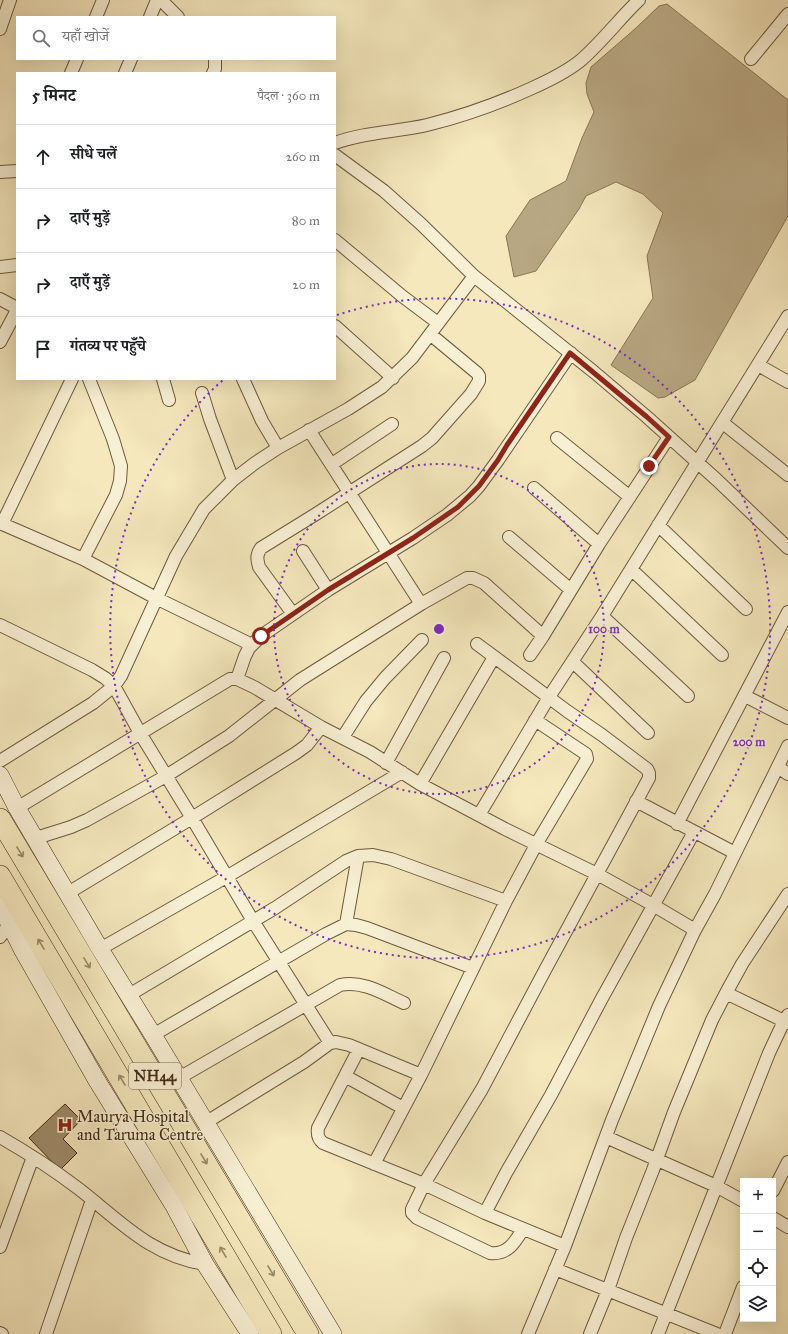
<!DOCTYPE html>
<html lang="hi">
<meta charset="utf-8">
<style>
:root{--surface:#fff;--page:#f2f2f2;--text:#202124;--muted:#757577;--line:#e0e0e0}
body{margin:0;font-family:"IM FELL Great Primer","Noto Serif Devanagari",serif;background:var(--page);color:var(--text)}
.controls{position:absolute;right:12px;bottom:12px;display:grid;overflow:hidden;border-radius:0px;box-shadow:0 4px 16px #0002}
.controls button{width:36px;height:36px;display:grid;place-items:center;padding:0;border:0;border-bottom:1px solid var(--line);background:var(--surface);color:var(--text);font:20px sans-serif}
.stop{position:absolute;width:12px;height:12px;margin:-9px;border:3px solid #8f2418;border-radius:50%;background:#fff}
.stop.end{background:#8f2418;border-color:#fff;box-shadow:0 1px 4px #0008}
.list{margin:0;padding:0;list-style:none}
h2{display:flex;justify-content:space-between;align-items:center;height:52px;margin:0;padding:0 16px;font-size:17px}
h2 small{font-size:13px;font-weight:400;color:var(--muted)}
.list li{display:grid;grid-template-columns:26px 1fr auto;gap:12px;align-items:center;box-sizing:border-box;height:64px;padding:0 16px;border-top:1px solid var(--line)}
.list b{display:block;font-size:15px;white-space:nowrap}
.list em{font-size:13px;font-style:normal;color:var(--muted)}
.icon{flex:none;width:22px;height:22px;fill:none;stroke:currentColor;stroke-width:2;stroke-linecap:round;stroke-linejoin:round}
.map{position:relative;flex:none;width:788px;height:1334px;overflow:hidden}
.search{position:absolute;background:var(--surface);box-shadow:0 4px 16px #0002;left:16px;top:16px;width:320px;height:44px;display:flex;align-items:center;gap:10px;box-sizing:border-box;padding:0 14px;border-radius:0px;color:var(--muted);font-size:15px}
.panel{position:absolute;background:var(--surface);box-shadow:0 4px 16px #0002;left:16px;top:72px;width:320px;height:308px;border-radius:0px}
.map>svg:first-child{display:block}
</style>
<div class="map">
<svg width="788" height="1334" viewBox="0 0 788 1334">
<rect width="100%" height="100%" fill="#f5e8bd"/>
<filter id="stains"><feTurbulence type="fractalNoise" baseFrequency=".005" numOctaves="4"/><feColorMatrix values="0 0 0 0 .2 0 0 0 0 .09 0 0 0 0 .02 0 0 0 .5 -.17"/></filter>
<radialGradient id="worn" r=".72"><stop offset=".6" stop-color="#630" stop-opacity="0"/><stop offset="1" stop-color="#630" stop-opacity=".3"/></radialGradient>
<path fill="#b8a783" stroke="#897556" d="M667,4L788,100V216L695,380L665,397L658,398L611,365L653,298L647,256L663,213L643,194L616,182L586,196L579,209L536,271L514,277L506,236L530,200L566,181L582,138L594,112L587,94L586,83L591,67L636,28L659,6Z"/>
<path fill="#9f8c6b" stroke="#422913" d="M65,1104L81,1120L63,1139L77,1153L60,1170L29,1138Z"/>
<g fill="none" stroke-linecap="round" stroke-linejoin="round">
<defs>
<path id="street" d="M161,0L178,17
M96,17L103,0
M150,17L157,0
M0,29L10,0
M751,59L788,14
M71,73L77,59
M125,73L131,59
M213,73L215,69V59
M335,143C364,132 397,132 427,125C463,116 497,104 530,89C548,81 565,73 580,61C602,42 619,19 639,0
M335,155L384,191L421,224L474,276L594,372L647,417L717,480L788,548
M0,172L17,171
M335,240L402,296L438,323
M0,267L17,265
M0,299L17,308
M335,326L393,378
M0,342L17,310
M758,365L788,382
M163,379L169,400
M243,379L262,421L278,448
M202,393L210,419L233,480
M723,423L788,475
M309,430L421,604
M557,438L630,497
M332,464L392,424
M534,488L599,544
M0,523L83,559L156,598L252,645
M2,524L72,379
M658,525L746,609
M509,537L571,590
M303,551L328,590
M83,559L116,495L120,481L121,466L113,439L89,379
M631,569L722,655
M293,614L259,567C257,559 256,555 261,548L316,514L422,446L432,438L471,394L479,381V376L477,373L430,334
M602,616L688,696
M0,625L92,670L105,678L114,686L140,733L192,818L253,921L330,1043
M477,644L567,711L602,735L647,769L649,773V778L544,972L482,1089L424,1184L412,1209V1213L417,1218L490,1253C508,1255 515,1242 523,1229
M530,655L543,636L599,544L669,437
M573,662L648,733
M237,679L245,656L249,648L261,636L328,590L413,538L447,515L470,496L479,486L498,460L571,353
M745,696L788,718
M343,737L366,701L385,678L422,640
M0,761L93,703L114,686L121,676L176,556L204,509L233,480L255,463L278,448L348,409L382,387L412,358L474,276
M386,763L444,658
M778,767L788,774
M420,784L494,657
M636,801L735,853
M17,808L230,679H237L254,687L321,727L370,752L420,784L505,829L597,874L653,905L695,930
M479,815L549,697L602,616L788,316
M677,824L788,612
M36,838L71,827L87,820L166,776L229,736L300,680L421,604L467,578H473L484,583L543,636
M68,893L192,818L296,753L307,745L321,727
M346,924L358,856
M0,937L9,924
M100,949L228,876L402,772
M726,993L784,1021L788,1015
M129,995L275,908L346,861L358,856L373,855L391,859L506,901
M153,1035L326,934L346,924L356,925L367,928L473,968
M359,1049L318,1128C317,1135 318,1139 323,1143L424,1184L485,1213L565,1246
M345,1076L403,1108
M179,1078L340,985C363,980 384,994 404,1003
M205,1123L304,1062L330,1043L336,1042L349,1045L421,1075
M0,1137C28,1153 54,1170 79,1189C120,1221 151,1256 205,1264
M606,1137L716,1186L743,1201
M374,1164L421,1075L506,901L537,843L587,759L586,754L535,720
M773,1191L788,1162
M485,1213L506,1173L551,1095L601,1000L694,832
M773,1218L788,1227
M0,1247L33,1157
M555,1269L717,1334
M0,1333L2,1334
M46,1334L92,1200
M528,1334L565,1246L612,1120L659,1006L695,930L715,894L788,746
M590,1334L608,1290L626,1238L653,1170L674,1112L712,1020L726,993L742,964L788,894
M658,1334L769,1053L784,1021L788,1023
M725,1334L743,1287"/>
<path id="secondary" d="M0,775L17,808L100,949L153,1035L333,1334
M0,905L22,949L96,1079L174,1206L205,1264L250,1334"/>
<path id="highway" d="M0,819L308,1334
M0,876L271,1334"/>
</defs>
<use href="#street" stroke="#6f593e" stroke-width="14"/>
<use href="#secondary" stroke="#422913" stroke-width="18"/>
<use href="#highway" stroke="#422913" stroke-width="22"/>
<use href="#street" stroke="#f8f0d4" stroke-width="12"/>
<use href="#secondary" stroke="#f8f0d4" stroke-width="17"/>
<use href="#highway" stroke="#f5e8bd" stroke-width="21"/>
</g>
<defs><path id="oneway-shaft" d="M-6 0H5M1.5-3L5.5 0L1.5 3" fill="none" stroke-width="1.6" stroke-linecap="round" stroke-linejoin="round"/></defs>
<g stroke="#9c8868">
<use href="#oneway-shaft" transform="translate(20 852) rotate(59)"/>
<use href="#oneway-shaft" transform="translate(41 944) rotate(-121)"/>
<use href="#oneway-shaft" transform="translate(87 963) rotate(59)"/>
<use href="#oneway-shaft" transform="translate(122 1080) rotate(-121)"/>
<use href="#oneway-shaft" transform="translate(204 1159) rotate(59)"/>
<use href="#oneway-shaft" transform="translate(223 1252) rotate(-120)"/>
<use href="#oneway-shaft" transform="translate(271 1271) rotate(59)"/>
</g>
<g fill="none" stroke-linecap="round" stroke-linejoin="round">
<path stroke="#8f2418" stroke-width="5" d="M261,636L328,590L413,538L458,507L479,486L498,460L507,445L570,353L647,417L669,437L649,466"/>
</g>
<g fill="none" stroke="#7b2cbf" stroke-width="2" stroke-dasharray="2 4">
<circle cx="439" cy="629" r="165"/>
<path d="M337 315A330 330 0 1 1 223 380"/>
</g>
<defs>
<symbol id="hospital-bare" viewBox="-9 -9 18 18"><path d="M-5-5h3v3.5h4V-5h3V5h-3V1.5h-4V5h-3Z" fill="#8f2418" stroke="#f8f0d4" stroke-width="2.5" paint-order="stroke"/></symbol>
</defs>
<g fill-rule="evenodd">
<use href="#hospital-bare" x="54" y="1114" width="22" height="22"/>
</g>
<g text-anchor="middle" stroke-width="3" stroke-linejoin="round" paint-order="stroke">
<rect fill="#f8f0d4" stroke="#79654d" stroke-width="1" x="129" y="1063" width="52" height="26" rx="3"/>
<g font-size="15" font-weight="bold" fill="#422913">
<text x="155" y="1081">NH44</text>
</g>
<g font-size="16" fill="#422913" stroke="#f8f0d4" text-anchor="start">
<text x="77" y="1122">Maurya Hospital<tspan x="77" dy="18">and Taruma Centre</tspan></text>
</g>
</g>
<circle cx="439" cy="629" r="6" fill="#7b2cbf" stroke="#f8f0d4" stroke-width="2"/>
<g font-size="12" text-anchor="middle" font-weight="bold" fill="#7b2cbf" stroke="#f8f0d4" stroke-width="3" stroke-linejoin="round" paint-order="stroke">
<text x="604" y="633">100 m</text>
<text x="749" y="746">200 m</text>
</g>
<rect width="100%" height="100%" filter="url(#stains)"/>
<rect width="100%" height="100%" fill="url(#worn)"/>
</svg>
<div class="controls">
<button>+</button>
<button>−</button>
<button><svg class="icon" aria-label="locate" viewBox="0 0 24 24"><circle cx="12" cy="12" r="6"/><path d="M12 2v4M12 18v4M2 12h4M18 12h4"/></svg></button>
<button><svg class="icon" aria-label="layers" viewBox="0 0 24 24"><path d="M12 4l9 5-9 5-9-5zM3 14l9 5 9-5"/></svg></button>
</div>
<div class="stop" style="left:261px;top:636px"></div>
<div class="stop end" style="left:649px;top:466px"></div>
<div class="search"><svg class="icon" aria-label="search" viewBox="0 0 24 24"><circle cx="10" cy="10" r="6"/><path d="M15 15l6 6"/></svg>यहाँ खोजें</div>
<section class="panel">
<h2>5 मिनट<small>पैदल · 360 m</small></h2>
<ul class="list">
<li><svg class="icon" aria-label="ahead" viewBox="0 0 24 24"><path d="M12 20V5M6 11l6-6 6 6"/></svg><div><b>सीधे चलें</b></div><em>260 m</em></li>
<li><svg class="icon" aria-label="right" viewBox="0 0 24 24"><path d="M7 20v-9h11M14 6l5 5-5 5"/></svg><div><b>दाएँ मुड़ें</b></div><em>80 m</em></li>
<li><svg class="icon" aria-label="right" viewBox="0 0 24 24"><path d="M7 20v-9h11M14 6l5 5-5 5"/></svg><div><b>दाएँ मुड़ें</b></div><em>20 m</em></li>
<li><svg class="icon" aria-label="arrive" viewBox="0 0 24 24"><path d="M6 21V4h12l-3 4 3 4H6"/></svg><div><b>गंतव्य पर पहुँचे</b></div></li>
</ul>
</section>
</div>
